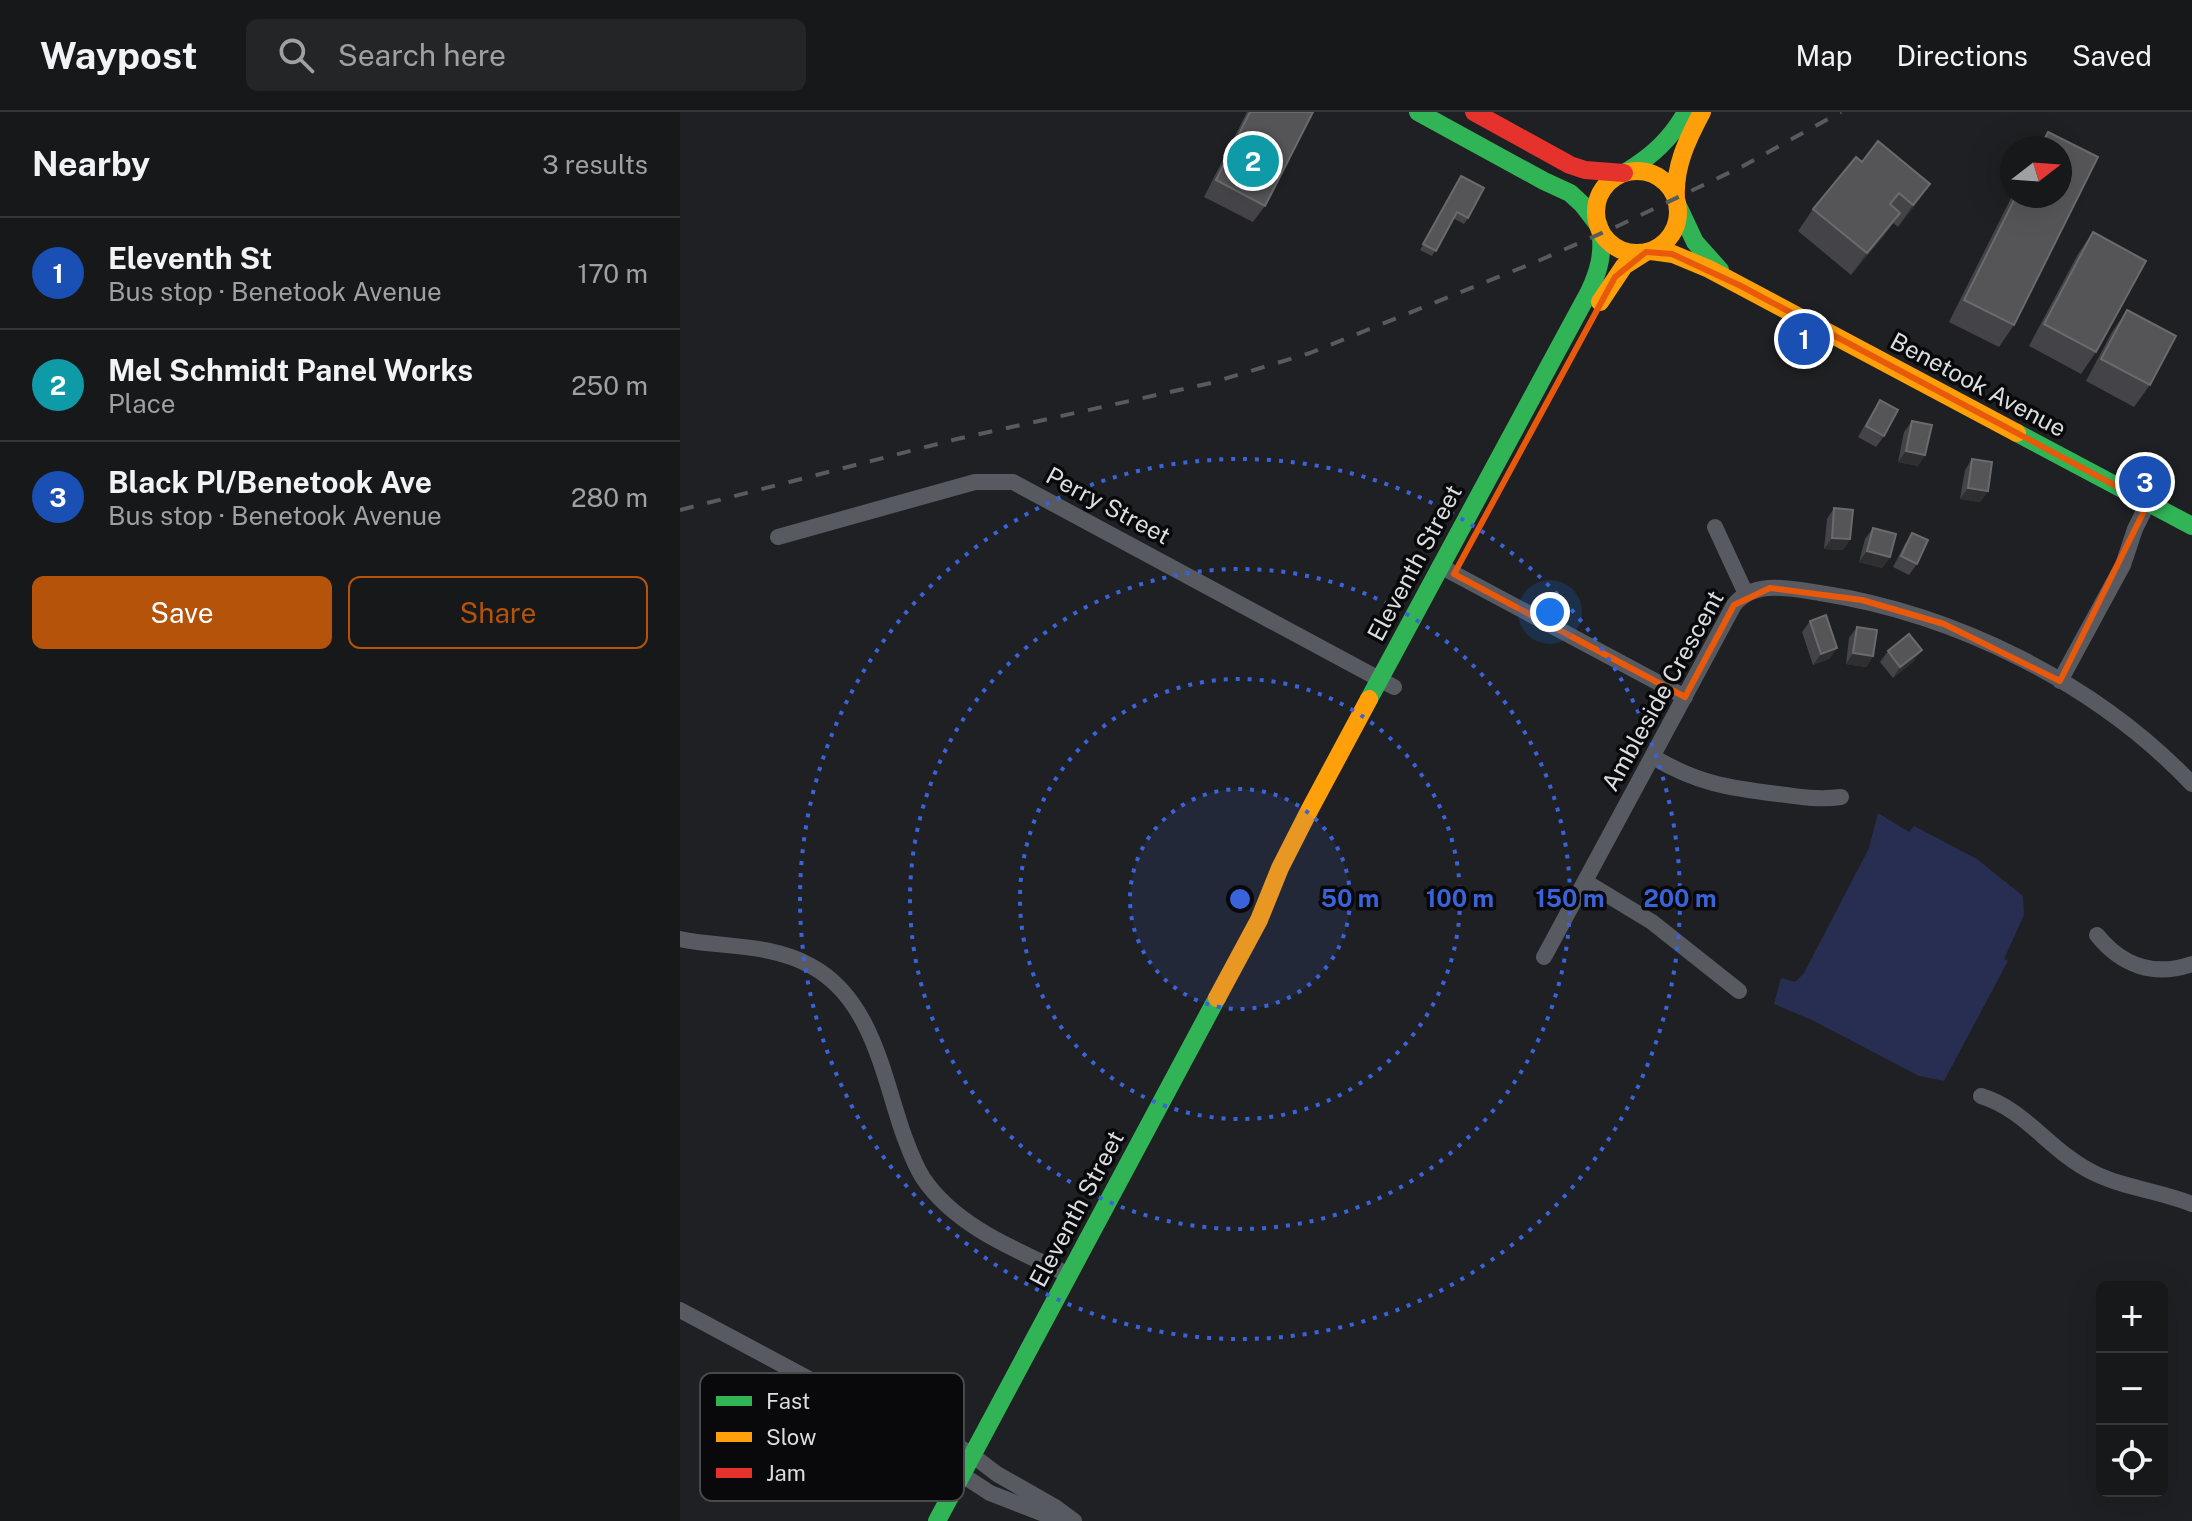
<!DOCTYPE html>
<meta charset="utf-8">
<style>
:root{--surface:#17181a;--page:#242527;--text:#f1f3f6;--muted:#9ea0a2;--line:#363739;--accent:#b45309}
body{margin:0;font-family:"Public Sans",sans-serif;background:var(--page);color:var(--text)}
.controls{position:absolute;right:24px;bottom:24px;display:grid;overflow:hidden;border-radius:12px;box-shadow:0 8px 32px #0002}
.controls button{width:72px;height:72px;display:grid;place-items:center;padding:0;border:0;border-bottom:2px solid var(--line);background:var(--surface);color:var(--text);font:40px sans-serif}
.compass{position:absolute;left:1320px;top:24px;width:72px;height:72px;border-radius:50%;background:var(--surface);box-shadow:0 8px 32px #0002;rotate:73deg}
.you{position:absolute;left:870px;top:500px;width:28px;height:28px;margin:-20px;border:6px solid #fff;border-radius:50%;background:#1a73e8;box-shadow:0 0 0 12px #1a73e833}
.badge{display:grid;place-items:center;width:52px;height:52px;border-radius:50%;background:var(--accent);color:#fff;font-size:26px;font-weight:700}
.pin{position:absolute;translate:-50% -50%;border:4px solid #fff;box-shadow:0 2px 8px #0006}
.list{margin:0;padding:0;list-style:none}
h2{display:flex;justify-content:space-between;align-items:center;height:104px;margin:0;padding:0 32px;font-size:34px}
h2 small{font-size:26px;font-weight:400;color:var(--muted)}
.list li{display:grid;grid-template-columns:52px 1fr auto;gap:24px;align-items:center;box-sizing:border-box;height:112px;padding:0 32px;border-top:2px solid var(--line)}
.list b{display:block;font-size:30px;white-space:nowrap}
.list p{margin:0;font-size:26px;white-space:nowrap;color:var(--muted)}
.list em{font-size:26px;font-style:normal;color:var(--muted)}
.actions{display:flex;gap:16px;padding:24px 32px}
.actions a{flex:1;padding:18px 0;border:2px solid var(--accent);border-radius:12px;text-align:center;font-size:28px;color:var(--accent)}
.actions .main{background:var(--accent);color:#fff}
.icon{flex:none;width:44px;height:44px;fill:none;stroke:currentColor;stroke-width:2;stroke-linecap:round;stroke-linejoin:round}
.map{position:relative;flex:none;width:1512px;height:1409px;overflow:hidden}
header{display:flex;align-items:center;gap:48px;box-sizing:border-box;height:112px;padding:0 40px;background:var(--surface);border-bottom:2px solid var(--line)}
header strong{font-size:38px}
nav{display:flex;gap:44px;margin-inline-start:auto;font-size:28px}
.search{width:560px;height:72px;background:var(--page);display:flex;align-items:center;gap:20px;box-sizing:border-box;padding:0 28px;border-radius:12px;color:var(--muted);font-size:30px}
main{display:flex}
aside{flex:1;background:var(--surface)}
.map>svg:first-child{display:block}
</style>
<header>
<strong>Waypost</strong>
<div class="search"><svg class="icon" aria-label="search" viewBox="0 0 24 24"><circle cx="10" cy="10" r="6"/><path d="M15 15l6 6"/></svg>Search here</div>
<nav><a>Map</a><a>Directions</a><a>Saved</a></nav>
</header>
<main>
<aside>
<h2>Nearby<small>3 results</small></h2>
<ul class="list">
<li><span class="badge" style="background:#1a4fb4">1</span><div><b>Eleventh St</b><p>Bus stop · Benetook Avenue</p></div><em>170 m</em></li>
<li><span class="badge" style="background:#0f9aa8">2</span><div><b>Mel Schmidt Panel Works</b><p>Place</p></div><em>250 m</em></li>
<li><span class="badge" style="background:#1a4fb4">3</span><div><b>Black Pl/Benetook Ave</b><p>Bus stop · Benetook Avenue</p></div><em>280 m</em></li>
</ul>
<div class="actions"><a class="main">Save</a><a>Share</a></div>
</aside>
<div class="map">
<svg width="1512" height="1409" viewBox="0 0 1512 1409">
<rect width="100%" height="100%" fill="#1f2023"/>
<path fill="#282d52" d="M1198,701L1229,720L1234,714L1297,747L1343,784L1344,803L1324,847L1328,849L1264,969L1239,964L1134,909L1094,892L1101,866L1115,870L1124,861L1189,736Z"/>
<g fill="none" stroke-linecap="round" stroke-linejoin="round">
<path stroke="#585a62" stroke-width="16" d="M1035,415L1066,482
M98,425L295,370H333L714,575
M760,454L1005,585
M1380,569L1443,453L1455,417L1468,391
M973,645C1017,671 1048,676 1098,682C1119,685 1140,688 1161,685
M906,770L972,810L1059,879
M1417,823C1442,854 1474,865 1512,852
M0,827C43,836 91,831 131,854C191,886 203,963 223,1021C229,1037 234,1052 243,1066C276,1115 337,1138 389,1163
M864,845L1054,493C1074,467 1112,477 1140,481C1276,502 1416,571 1512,672
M1301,984C1345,997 1371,1040 1412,1060C1443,1076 1480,1079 1512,1092
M0,1198L174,1291L265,1326L292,1343L317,1362L375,1395L394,1409
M192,1304L310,1381L382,1409"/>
<path stroke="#30b455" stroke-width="18" d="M738,0L864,69L890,81L902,92L919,114
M946,60C972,44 991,27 1006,0
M999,96L1015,130L1040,158
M1337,321L1512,414
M689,587L909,180C919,159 924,140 920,117
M257,1409L537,886"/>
<path stroke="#ff9f0a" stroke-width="18" d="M916 100a41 41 0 1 1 82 0a41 41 0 1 1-82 0Z
M996,87C994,55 1007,28 1022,0
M971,139L993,142L1029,157L1337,321
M920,190L944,154L966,140
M537,886L579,808L600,756L630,697L689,587"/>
<path stroke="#e5322d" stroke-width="18" d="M794,0L890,53L905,58L944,61"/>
<path stroke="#585a5f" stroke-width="4" stroke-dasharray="14 14" stroke-linecap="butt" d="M0,398L277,327L531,271L630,241L858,149L940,113L1063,54L1161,0"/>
</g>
<path fill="#444448" d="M567,0H633L585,94L573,110L524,85Z
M1368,20L1418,45L1334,213L1319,235L1269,210L1332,84H1380V36H1357Z
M1182,50L1250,72L1218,115L1213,111L1171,163L1118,119L1133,97Z
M781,64L788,106L784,112L773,106L752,144L740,138Z
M1413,120L1416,240L1401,262L1349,234L1398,142Z
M1447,198L1470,273L1454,295L1406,269L1432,220Z
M1200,288L1204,324L1196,335L1178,325L1193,299Z
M1232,309L1245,343L1238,354L1218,350L1224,320Z
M1292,347L1308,379L1300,390L1280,387L1285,358Z
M1154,396L1170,427L1163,438L1144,437L1147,407Z
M1193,416L1210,445L1202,456L1179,450L1185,427Z
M1232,421L1237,452L1229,463L1213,455L1225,432Z
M1130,509L1157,536L1149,547L1133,553L1122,520Z
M1177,515L1193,544L1186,555L1166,552L1169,526Z
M1208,539L1234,549L1213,566L1200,550Z"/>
<path fill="#2f2f32" d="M1250,72L1235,94L1218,115L1233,93Z
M1220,101L1205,123L1171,163L1187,141Z
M1226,339L1245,343L1238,354L1218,350Z
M1288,376L1308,379L1300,390L1280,387Z
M1152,426L1170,427L1163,438L1144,437Z
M1187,439L1210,445L1202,456L1179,450Z
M1157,536L1149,547L1133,553L1141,542Z
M1242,538L1234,549L1213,566L1220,555Z
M1173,541L1193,544L1186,555L1166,552Z"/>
<path fill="#555558" stroke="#6a6a6e" stroke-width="2" d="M570,0H633L585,94L536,68Z
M1368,20L1418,45L1334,213L1284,188L1336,84H1380V36H1360Z
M1198,29L1250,72L1233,93L1219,81L1210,92L1220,101L1187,141L1133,97L1176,45L1182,50Z
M781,64L804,76L788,106L777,100L756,139L743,132Z
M1413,120L1466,149L1416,240L1364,212Z
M1447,198L1496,224L1470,273L1421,247Z
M1200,288L1218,298L1204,324L1186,314Z
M1232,309L1252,313L1245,343L1226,339Z
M1292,347L1312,350L1308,379L1288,376Z
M1154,396L1173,398L1170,427L1152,426Z
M1193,416L1216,422L1210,445L1187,439Z
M1232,421L1248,428L1237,452L1221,444Z
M1146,503L1157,536L1141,542L1130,509Z
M1177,515L1197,518L1193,544L1173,541Z
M1229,522L1242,538L1220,555L1208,539Z"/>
<path fill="none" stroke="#e8590c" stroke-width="6" stroke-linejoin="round" d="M966,140L992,142L1061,174L1468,391L1380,569L1264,512L1182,488L1090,476L1054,493L1005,585L774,462L935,165Z"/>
<circle cx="560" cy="787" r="110" fill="#3a63d9" fill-opacity=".12"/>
<g fill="none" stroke="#3a63d9" stroke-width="4" stroke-dasharray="4 8">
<circle cx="560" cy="787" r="110"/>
<circle cx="560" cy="787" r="220"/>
<circle cx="560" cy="787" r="330"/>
<circle cx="560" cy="787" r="440"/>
</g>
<g text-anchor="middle" stroke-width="7" stroke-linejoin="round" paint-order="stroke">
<g font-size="24" fill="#dcdde1" stroke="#09090b">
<text transform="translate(1298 273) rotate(28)" y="8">Benetook Avenue</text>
<text transform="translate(428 394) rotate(28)" y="8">Perry Street</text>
<text transform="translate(735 451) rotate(-62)" y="8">Eleventh Street</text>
<text transform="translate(983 579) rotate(-61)" y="8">Ambleside Crescent</text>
<text transform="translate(397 1097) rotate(-62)" y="8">Eleventh Street</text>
</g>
</g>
<rect x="20" y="1261" width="264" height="128" rx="12" fill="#09090b" stroke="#48494b" stroke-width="2"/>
<rect x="36" y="1284" width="36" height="10" fill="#30b455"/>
<rect x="36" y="1320" width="36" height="10" fill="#ff9f0a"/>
<rect x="36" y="1356" width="36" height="10" fill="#e5322d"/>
<g font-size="22" fill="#dcdde1">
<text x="86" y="1297">Fast</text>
<text x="86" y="1333">Slow</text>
<text x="86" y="1369">Jam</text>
</g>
<circle cx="560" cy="787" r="12" fill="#3a63d9" stroke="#09090b" stroke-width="4"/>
<g font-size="24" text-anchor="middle" font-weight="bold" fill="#3a63d9" stroke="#09090b" stroke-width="7" stroke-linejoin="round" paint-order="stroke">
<text x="670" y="795">50 m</text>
<text x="780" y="795">100 m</text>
<text x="890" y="795">150 m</text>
<text x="1000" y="795">200 m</text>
</g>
</svg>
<div class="controls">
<button>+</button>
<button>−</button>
<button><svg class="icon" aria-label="locate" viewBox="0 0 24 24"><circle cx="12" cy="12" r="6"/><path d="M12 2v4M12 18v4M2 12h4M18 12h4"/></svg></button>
</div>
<svg class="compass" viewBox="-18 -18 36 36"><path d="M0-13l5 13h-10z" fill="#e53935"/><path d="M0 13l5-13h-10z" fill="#9ea0a2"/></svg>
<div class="you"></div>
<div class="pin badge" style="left:1124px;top:227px;background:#1a4fb4">1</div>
<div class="pin badge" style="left:573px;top:49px;background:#0f9aa8">2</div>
<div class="pin badge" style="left:1465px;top:370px;background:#1a4fb4">3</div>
</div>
</main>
